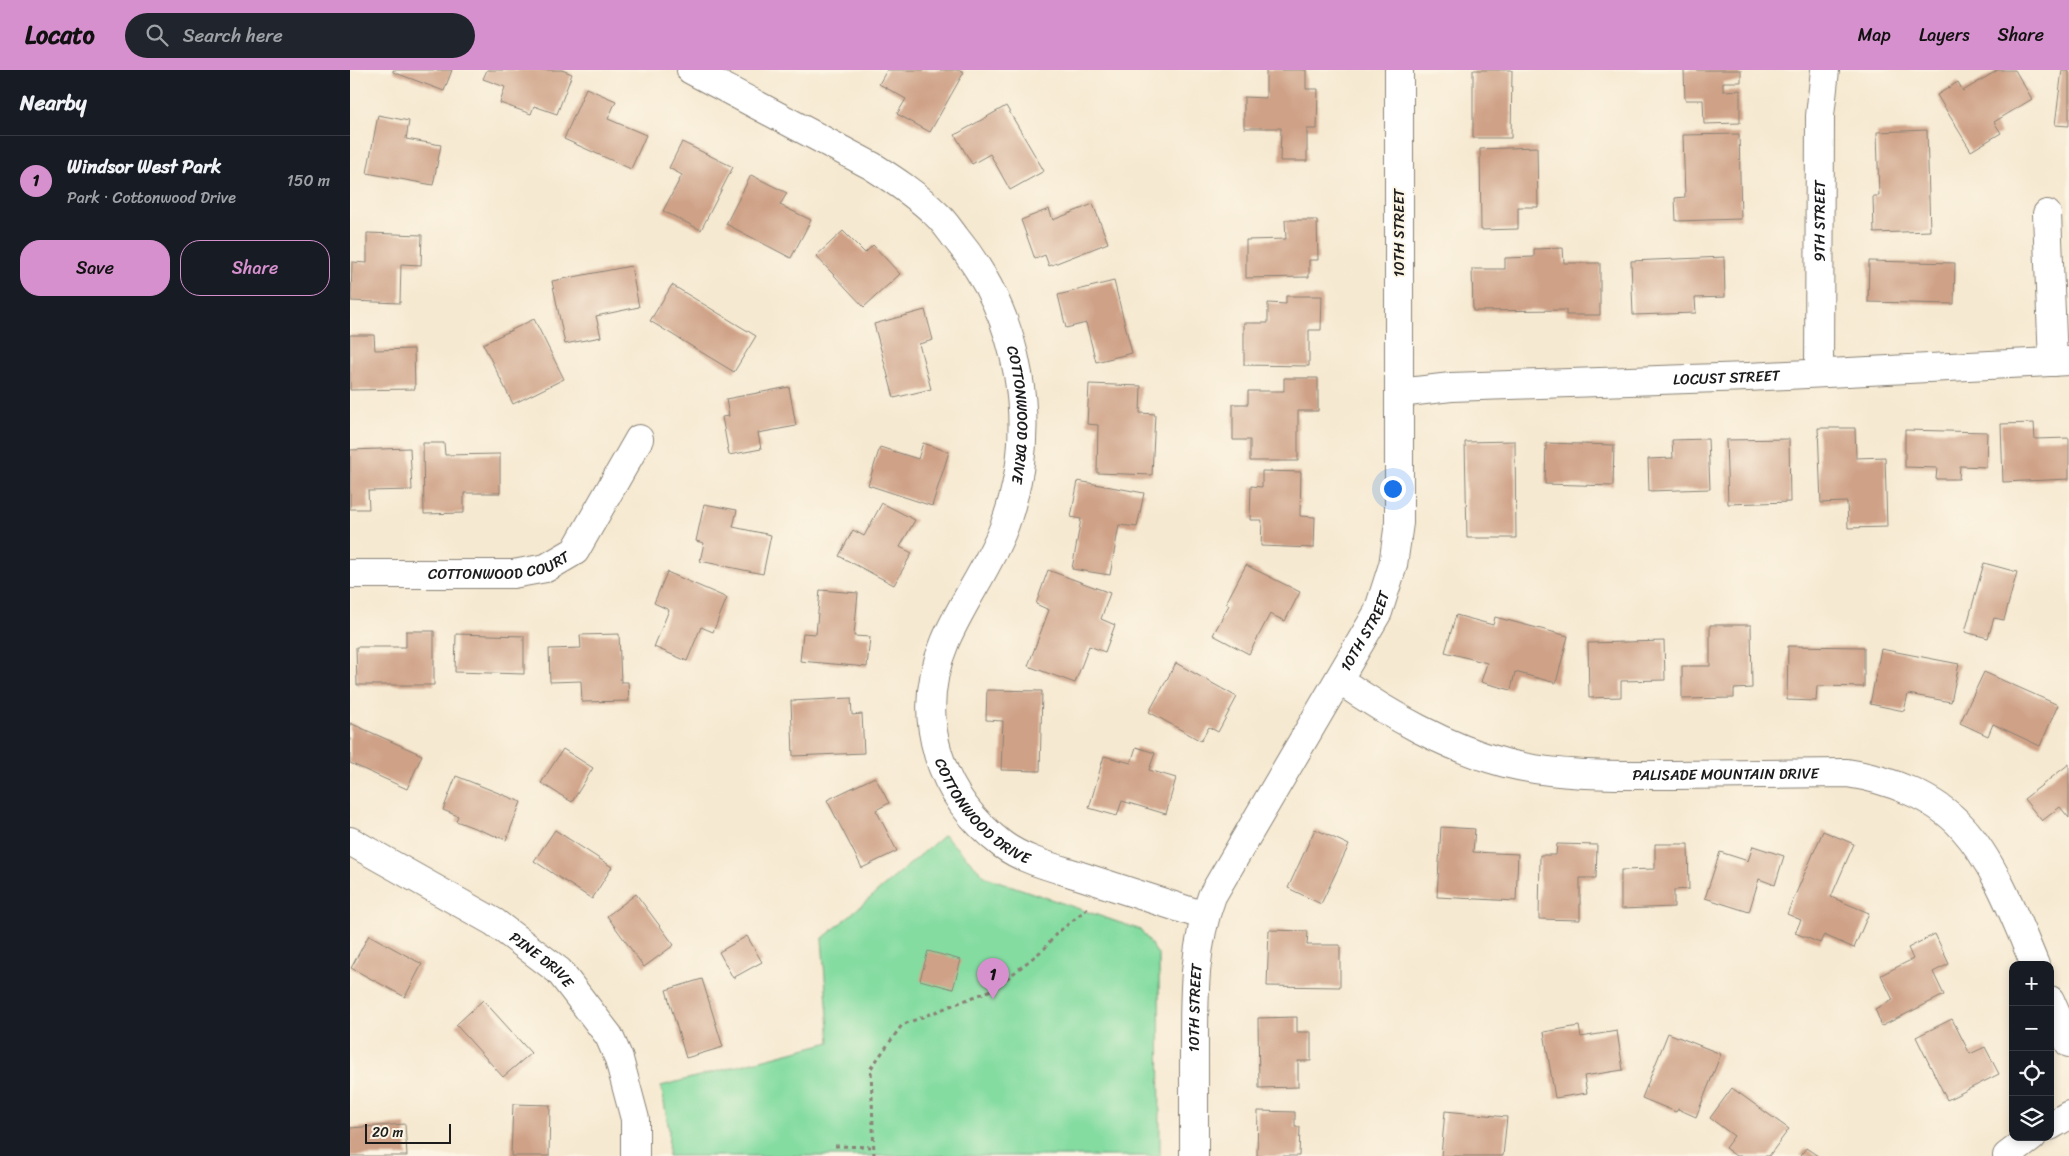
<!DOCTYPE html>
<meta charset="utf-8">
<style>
:root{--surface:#171b24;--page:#20242c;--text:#f1f3f6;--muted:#9ea1a6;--line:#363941;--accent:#d690ce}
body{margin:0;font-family:Sriracha,sans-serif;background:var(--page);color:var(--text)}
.controls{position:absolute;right:15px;bottom:15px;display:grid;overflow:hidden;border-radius:10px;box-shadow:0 2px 8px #0003}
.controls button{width:45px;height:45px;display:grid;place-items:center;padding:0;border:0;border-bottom:1px solid var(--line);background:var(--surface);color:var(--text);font:25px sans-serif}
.scale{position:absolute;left:15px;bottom:12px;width:86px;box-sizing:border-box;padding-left:5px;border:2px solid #1c1c1c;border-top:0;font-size:14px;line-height:18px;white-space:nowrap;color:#1c1c1c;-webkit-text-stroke:4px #fcf5e5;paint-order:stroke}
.you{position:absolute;left:1042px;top:418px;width:18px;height:18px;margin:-12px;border:4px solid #fff;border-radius:50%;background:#1a73e8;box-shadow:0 0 0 8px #1a73e833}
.badge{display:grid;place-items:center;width:32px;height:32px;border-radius:50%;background:var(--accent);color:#111;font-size:16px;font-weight:700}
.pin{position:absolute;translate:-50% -41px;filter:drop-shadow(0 1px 2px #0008)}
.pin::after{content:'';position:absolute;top:26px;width:18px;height:15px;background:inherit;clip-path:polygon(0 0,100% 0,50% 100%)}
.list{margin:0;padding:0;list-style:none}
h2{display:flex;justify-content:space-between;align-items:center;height:65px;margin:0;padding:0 20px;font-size:21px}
h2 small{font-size:16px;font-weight:400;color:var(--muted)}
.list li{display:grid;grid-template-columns:32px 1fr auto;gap:15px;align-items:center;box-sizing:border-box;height:90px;padding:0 20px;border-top:1px solid var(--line)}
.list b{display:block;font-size:19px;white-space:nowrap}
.list p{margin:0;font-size:16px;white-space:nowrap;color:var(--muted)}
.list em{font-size:16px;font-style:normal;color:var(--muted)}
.actions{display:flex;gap:10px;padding:15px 20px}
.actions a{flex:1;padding:11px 0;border:1px solid var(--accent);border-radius:20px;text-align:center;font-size:18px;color:var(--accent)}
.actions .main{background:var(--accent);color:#111}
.icon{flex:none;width:28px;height:28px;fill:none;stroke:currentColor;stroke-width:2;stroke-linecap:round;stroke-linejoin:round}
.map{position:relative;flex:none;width:1719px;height:1086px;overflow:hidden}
header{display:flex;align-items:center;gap:30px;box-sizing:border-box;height:70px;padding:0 25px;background:var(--accent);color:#111}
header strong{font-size:24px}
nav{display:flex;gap:28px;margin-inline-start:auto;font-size:18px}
.search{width:350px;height:45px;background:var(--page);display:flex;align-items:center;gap:12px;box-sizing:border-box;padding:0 18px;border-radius:28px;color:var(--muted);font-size:19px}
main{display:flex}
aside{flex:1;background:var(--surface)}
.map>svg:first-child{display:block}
</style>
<header>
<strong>Locato</strong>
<div class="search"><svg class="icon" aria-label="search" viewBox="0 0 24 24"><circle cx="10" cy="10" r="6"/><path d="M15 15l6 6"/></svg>Search here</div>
<nav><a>Map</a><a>Layers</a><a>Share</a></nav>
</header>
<main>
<aside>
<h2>Nearby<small></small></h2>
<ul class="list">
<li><span class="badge">1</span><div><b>Windsor West Park</b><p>Park · Cottonwood Drive</p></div><em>150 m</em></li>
</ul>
<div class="actions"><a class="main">Save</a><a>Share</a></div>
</aside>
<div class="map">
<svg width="1719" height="1086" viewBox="0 0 1719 1086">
<rect width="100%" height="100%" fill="#fcf5e5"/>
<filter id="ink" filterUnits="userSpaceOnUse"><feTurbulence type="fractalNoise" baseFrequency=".02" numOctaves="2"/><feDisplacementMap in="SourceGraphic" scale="10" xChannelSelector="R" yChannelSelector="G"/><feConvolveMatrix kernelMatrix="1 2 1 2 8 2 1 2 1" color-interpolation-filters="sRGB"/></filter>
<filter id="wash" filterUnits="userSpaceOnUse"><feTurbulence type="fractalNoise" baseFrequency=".0096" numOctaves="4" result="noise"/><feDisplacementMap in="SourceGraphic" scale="20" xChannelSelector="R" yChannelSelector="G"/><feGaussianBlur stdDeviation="1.12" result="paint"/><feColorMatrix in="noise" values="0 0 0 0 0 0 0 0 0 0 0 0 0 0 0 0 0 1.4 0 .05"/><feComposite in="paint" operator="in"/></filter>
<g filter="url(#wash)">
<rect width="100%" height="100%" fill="#f6e9d1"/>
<path fill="#84dca1" stroke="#507c5e" d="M594,765L636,807L791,860L809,886L810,1086H318L319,1060L311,1016L480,972L472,869Z"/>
<g id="blocks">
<path fill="#cfa287" d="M43,0H102L94,21L43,2Z
M137,0H212L222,4L207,44L184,36L181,44L150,33L155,17L133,9Z
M537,0H610L614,2L580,62L547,44L556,29L529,14Z
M916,0H956V19H968L967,59H957V91H930L931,58H894V27L916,28Z
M1123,0H1162L1161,68H1123Z
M1334,0H1391V12H1373V21L1390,20V53L1354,54L1353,30H1335Z
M1648,0H1665L1682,29L1644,52L1651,63L1621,81L1587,25L1608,12L1613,21Z
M1712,0H1719V56L1705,55Z
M236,18L266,31L258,49L296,65L281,99L214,69Z
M656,36L694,101L660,120L640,84L622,94L605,65Z
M28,45L59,51L56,69L91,75L83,115L17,103Z
M1577,60L1580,161L1524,163L1523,126H1529L1527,62Z
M1389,64L1391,149L1326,151L1325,128L1335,127L1333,65Z
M332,72L383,97L351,160L313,141L332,105L319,98Z
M1187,77L1188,137H1168V159L1131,160L1130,79Z
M401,105L437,123L430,135L461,150L441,188L376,154Z
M743,134L758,173L699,196L695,185L685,189L671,150L699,139L703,150Z
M935,150H967L968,190H959V207L896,208V170L936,169Z
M493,161L515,183L523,175L550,204L514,237L466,186Z
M17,163L72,165L71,195L51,194L50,233L1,231L2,192L17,193Z
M1213,178L1214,193H1250V245H1216V240L1123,241L1122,199H1155V188L1184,187V179Z
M1374,187L1375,227L1345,228L1346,243L1283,245L1281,191Z
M1519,191L1605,193L1604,234L1518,232Z
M281,196L289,237L246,246L251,267L215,274L202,211Z
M764,211L782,283L746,292L736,253L716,258L708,225Z
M322,215L406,266L384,302L300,251Z
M936,226H972L971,260H959V296L894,295V253H918V233L936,234Z
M575,240L583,270L569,274L581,319L544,328L524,254Z
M184,249L214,309L163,334L133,274Z
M0,265H24L25,280L64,279L65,319L0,320Z
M934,308H968V341H948V391H900V370H883V334H898V321H934Z
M739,314L791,316L790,343L805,344L802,405L747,403L748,355L737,354Z
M439,317L446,356L408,363L411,379L379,385L372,347L379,346L376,329Z
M1684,353L1685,369L1719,368V409L1653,412L1651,354Z
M1468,358H1505L1506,388L1535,387L1537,457L1498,458L1497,432L1471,433Z
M1555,360L1637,362L1636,397L1610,396L1609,409H1586L1587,398L1555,397Z
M1358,369L1360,419L1299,421L1298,389L1323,388L1322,370Z
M1439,369L1440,432L1378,434L1376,370Z
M1165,371L1166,468H1117L1115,372Z
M73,373H94L95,385L150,384V423H114V443L74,444Z
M573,373L599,382L582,436L518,415L530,377L568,389Z
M1196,373L1264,375L1263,416L1195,414Z
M60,378L62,420L18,421L19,439H0V380Z
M912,401L951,402L950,446L965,447L964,478L911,476L912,450H900L901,416L912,417Z
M728,411L794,423L787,457L769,455L760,505L722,499L731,449L721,447Z
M532,433L565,450L550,477L562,483L544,515L489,486L503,460L514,466Z
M354,434L387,440L383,457L421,465L413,504L350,491L354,473L346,471Z
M1634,493L1667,502L1654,550L1644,548L1638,568L1615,562Z
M896,495L950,522L935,551L920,544L899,584L863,565L879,535L876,533Z
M698,500L760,523L751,549L765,555L755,582L739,576L725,613L678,596L699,540L686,534Z
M317,502L377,528L363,562L351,557L337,591L304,577L319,540L304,533Z
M470,520L508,523L504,566L520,567L517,597L450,591L453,563L466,564Z
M1106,545L1143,555L1145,547L1218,566L1206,613L1165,602L1161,620L1131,612L1137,593L1095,582Z
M1360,555H1401L1402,618L1384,619V628L1332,629V596H1360Z
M56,561H84V615H7L6,577H56Z
M106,564L174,566V604L105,602Z
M269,564L271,612H278L279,631L232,632L231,611L200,612L199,579L231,578L230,565Z
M1314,571L1315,610L1271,611V627L1239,628L1238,573Z
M1438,576L1514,577V617L1467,616L1466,631L1437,630Z
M1531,579L1609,594L1601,632L1558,624L1554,641L1520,634Z
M826,593L887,627L868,662L859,657L851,671L799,642Z
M1634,602L1708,635L1690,676L1643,654L1638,666L1610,653Z
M637,620L692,621L690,701L651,700L653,651L636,650Z
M501,628L502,645L512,644L514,683L443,686L441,631Z
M0,653L72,685L57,719L0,693Z
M786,677L805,683L799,700L826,708L816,744L772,731L767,746L739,738L754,686L781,693Z
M213,679L243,698L222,732L191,713Z
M1719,694V748L1710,737L1692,751L1674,729Z
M106,706L171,732L156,770L106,751L108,746L93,740Z
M525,707L539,733L526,740L547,781L512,798L477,730Z
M1091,757L1125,759L1123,782L1168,784L1166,831L1087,827Z
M965,759L999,775L971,834L938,818Z
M205,760L262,797L242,829L184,791Z
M1473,761L1504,774L1481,827L1519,843L1504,878L1474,865L1470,873L1445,863L1451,850L1437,844Z
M1207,774L1247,775L1246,808H1230V850L1189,849L1190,785H1206Z
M1305,774H1338L1339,819L1324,820V837L1271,839V800L1305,799Z
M1403,776L1434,786L1425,815L1409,809L1399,842L1355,828L1370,782L1398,791Z
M286,824L324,875L294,897L257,846Z
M919,860L958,861L957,875H990V917L917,916Z
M1585,864L1599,894L1583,902L1594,925L1532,956L1525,939L1543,930L1531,905L1563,889L1558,878Z
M19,865L72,894L55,927L1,898Z
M397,866L412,892L383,908L369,882Z
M578,881L611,890L603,919L570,910Z
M352,909L373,977L336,988L316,920Z
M133,930L181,983L153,1007L106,955Z
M947,947V962H961V991H948V1017L909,1018L908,948Z
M1602,949L1620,984L1635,977L1649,1004L1597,1030L1566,967Z
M1229,956L1231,967L1267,961L1273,1000L1234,1006L1237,1023L1205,1028L1194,962Z
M1318,963L1371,984L1346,1047L1328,1039L1326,1042L1292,1028Z
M1382,1018L1439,1059L1419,1086H1386L1375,1078L1384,1066L1360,1048Z
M163,1034L200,1035L199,1086H161Z
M908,1041L945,1042V1057H950L949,1086H907Z
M1095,1041L1157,1047L1153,1086H1091Z
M55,1054L57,1086H0V1058Z
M1456,1078L1468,1086H1450Z"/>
</g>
</g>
<g filter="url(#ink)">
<use href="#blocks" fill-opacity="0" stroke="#898276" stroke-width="1"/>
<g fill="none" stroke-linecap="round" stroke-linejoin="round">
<defs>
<g id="minor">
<path id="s1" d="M341,0L522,96C544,110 567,125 586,144C593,150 599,159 605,167C671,247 691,358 654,457C639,497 612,532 595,572C563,648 589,726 653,775C675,791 706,798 731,806C772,819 814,833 855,846"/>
<path d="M1697,144L1703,292"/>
<path id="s2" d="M1469,302L1470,46L1475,0"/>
<path id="s3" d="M1049,323L1101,317L1398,307L1719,291"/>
<path id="s4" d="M0,504H163L196,498L225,481L289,369"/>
<path id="s5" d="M989,610C1040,645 1095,677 1155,693C1211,707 1268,705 1325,705C1382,704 1440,704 1497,703C1537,709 1584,726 1612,757C1645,793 1666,850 1685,895"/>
<path id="s6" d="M0,771L144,852L209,901L259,966L269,989L285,1049V1086"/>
<path d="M1700,930L1719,973"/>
<path d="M1700,1056L1719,1045"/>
<path id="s7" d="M844,1086C844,1049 844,1011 844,974C844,924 844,874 862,826L1028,542L1043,495L1049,453V0"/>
<path d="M1657,1086L1682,1067"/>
</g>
</defs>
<use href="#minor" stroke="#898276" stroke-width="30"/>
<path stroke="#898276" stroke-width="3" stroke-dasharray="4 4" stroke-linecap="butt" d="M485,1076L524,1077
M524,1086L521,998L552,955L644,919L695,878L706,864L738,838"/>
<use href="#minor" stroke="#fff" stroke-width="28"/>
</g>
</g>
<g text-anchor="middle" stroke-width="4" stroke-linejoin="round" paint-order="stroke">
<g font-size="15" fill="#1c1c1c" stroke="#fcf5e5">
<text dy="5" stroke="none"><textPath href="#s2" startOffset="151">9TH STREET</textPath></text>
<text transform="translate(1049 163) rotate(-90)" y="5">10TH STREET</text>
<text dy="5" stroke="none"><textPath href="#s3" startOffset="328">LOCUST STREET</textPath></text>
<text dy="5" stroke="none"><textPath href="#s1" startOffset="508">COTTONWOOD DRIVE</textPath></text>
<text dy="5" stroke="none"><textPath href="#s4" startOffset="150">COTTONWOOD COURT</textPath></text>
<text dy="5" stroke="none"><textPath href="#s7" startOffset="568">10TH STREET</textPath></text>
<text dy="5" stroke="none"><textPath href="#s5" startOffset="408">PALISADE MOUNTAIN DRIVE</textPath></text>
<text dy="5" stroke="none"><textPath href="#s1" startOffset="941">COTTONWOOD DRIVE</textPath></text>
<text dy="5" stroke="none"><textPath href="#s6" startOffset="226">PINE DRIVE</textPath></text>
<text dy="5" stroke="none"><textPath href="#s7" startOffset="148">10TH STREET</textPath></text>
</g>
</g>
</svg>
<div class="controls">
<button>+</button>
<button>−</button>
<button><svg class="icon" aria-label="locate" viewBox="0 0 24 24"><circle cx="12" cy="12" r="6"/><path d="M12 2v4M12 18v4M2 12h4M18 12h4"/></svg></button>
<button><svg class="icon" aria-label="layers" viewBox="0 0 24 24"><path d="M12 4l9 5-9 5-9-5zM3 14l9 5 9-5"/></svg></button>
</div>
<div class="scale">20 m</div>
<div class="you"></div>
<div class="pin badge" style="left:643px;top:929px">1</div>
</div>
</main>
